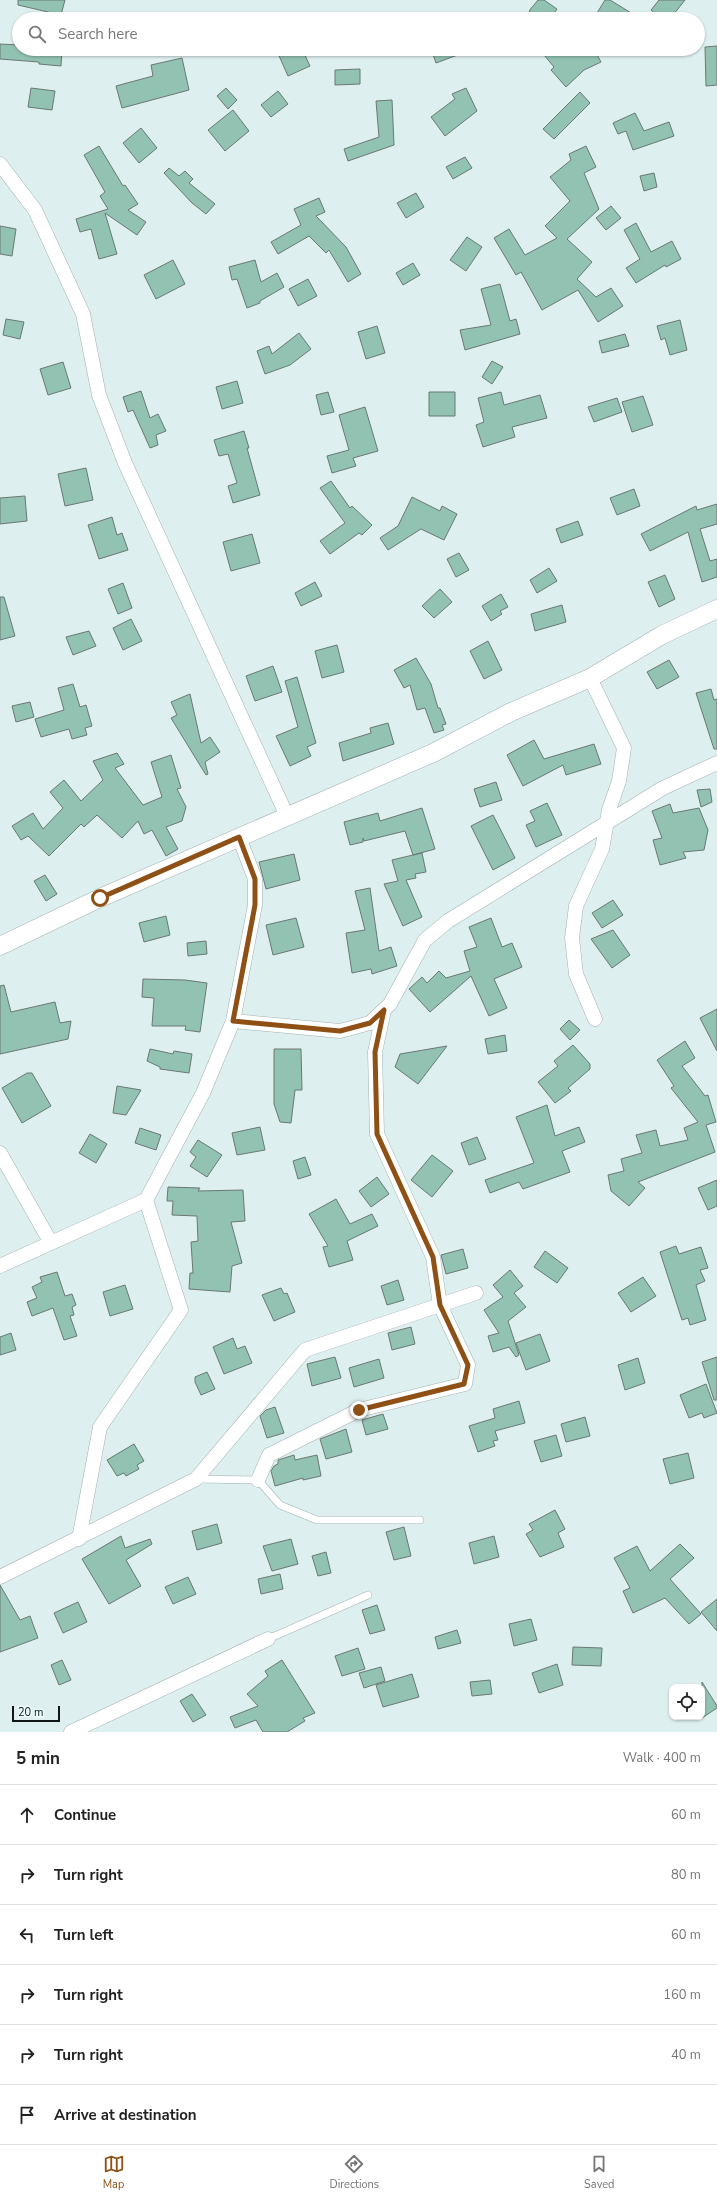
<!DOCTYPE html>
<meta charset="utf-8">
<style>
:root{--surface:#fff;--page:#f6f6f6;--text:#222;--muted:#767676;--line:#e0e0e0;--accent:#8e5014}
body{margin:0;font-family:"Nunito Sans",sans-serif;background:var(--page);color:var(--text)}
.controls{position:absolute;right:12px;bottom:12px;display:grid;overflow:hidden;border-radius:8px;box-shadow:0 1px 3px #0004}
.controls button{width:36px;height:36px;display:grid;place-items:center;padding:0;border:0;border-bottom:1px solid var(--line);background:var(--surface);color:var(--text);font:20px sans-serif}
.scale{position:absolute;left:12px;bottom:10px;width:48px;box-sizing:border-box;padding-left:4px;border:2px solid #101616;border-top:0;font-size:11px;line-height:14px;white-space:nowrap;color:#101616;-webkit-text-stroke:3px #ebfcfe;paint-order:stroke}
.stop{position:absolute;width:12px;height:12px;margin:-9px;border:3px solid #8e5014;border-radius:50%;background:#fff}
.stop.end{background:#8e5014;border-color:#fff;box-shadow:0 1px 4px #0008}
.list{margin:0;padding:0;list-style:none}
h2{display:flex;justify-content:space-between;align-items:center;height:52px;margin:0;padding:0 16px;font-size:17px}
h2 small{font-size:13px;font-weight:400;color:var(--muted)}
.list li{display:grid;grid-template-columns:26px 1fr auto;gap:12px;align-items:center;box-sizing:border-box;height:60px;padding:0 16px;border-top:1px solid var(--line)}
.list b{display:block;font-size:15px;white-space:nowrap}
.list em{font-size:13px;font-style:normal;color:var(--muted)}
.icon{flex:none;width:22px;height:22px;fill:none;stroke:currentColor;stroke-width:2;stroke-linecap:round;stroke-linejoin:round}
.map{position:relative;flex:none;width:717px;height:1732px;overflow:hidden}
.search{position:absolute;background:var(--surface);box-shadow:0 1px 3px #0004;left:12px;right:12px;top:12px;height:44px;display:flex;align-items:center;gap:10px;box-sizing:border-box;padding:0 14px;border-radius:22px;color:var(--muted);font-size:15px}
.sheet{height:412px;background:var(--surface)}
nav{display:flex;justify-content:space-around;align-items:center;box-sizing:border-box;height:56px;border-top:1px solid var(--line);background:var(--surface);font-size:11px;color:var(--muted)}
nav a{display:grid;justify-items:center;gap:2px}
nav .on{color:var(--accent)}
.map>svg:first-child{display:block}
</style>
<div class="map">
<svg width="717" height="1732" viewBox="0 0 717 1732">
<rect width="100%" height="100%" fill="#deeff0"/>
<path fill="#91c2b2" stroke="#6a7873" d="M18,0H65L61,15L18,5Z
M538,0H544L557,9L550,19H540L529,11Z
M605,0H610L641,19H606L597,13Z
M659,0H685L670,19H663L651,10Z
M0,44L19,45V49H62L61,66L39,64V62L0,59Z
M717,46V85L706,86L705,47Z
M276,49H302L310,66L288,76Z
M431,49H470L471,50L436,63Z
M539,49H594L601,62L584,70L566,87L551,70L554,67Z
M182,58L189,90L122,108L116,86L153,76L151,65Z
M360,69V84L335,85V70Z
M31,88L55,91L52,110L28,107Z
M226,88L237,100L228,109L217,96Z
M466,88L477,111L445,136L431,117L455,99L452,94Z
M278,91L288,104L271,117L261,105Z
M580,92L590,103L554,139L543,129Z
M392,100L394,145L348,161L344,149L379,137L376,101Z
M233,110L249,131L225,151L208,130Z
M635,113L644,131L669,122L674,136L633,150L626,131L618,134L613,123Z
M141,128L157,148L139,163L123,143Z
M99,146L123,186L125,185L138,204L128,210L146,222L137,235L105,213L117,254L99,259L91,229L80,232L76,219L108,209L100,196L105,192L84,155Z
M586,146L596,167L584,173L599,209L567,239L592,262L577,279L596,297L611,288L623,306L598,322L578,290L542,310L521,272L516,275L494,238L509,229L525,255L557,238L545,226L570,201L550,177L571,160L569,154Z
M465,157L472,168L453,179L446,167Z
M169,168L179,176L185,171L193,179L189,183L215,204L206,214L192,203L164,173Z
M654,173L657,187L644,191L640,176Z
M416,193L424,207L406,218L397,203Z
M319,198L325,212L316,216L346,247L361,274L348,282L329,250L326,253L309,236L278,254L271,242L301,225L294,209Z
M611,206L621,218L606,230L596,218Z
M636,223L651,252L672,241L681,259L666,267L665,265L636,283L626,268L640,259L624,230Z
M0,226L16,229L12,256L0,254Z
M467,237L482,247L466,271L450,260Z
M173,260L185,284L156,299L144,275Z
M255,260L261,282L277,273L284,287L260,301V303L247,308L237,279L232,280L229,267Z
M413,263L420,275L403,285L396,273Z
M308,279L317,296L298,306L289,289Z
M500,284L510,321L516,319L520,334L465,350L460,330L491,325L481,289Z
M6,319L24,322L20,339L3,335Z
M680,320L687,350L670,355L665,338L661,340L657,326Z
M377,326L385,353L366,359L358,332Z
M299,333L311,349L290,365L265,374L257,351L269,346L272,354Z
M625,334L629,346L602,353L599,341Z
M492,361L503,367L492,384L482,377Z
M63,362L71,388L48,395L40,369Z
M237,381L243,403L222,409L216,387Z
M141,391L150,418L158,414L166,431L156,435L158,445L150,448L133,410L128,412L123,397Z
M328,392L334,412L321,415L316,395Z
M429,392H455V416H429Z
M501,392L504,405L540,395L547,418L512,427L515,437L483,447L476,425L484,422L478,398Z
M643,396L653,425L632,432L622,402Z
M617,398L622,412L594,422L588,407Z
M365,407L378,451L353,458L356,466L332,473L327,456L349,450L339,415Z
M244,431L249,448H247L260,495L233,503L228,486L237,483L228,454L219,456L214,440Z
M86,468L93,500L65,506L58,474Z
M331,481L350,508L352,506L372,525L362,535L359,533L330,554L320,541L345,523L320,488Z
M634,489L640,506L617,515L610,498Z
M25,496L27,521L0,524V498Z
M412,497L440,511L442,506L457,514L444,540L421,529L388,550L380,538L398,526Z
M717,504V524L700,529L710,561L717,559V577L702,582L688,532L650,551L641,534L696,506L697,510Z
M112,517L117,535L122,533L128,550L99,559L88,525Z
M578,521L583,535L561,543L556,529Z
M252,534L260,563L231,571L223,542Z
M459,553L469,570L456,577L447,559Z
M549,568L557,581L537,593L530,580Z
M665,575L675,599L659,607L648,582Z
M315,582L322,596L301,606L295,593Z
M123,583L132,608L118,614L108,589Z
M440,589L452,602L434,618L422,606Z
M501,594L508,607L500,611L502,614L491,621L482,606Z
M0,597H4L15,636L0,640Z
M562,605L566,622L535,631L531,614Z
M131,619L142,641L123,650L113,628Z
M89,631L96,646L73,655L66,637Z
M488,641L502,670L484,679L470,651Z
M337,645L344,672L322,678L315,651Z
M416,658L431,684L438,708H440L446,724L442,725L444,730L434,733L425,708L417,710L410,685L404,688L394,670Z
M669,660L679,677L657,689L647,672Z
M273,666L282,692L255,701L246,676Z
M297,677L316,743L307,747L311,756L290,766L276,736L298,727L285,681Z
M73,684L80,707L86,705L92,726L85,728L87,735L72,739L69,729L41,737L35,719L64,710L58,688Z
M711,689L714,700L717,699V749H714L696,693Z
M190,694L201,743L210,737L220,752L205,762L208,774L206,775L171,718L177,715L171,702Z
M30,702L34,717L16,722L12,706Z
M388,723L394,744L343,761L339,743L371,733L370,728Z
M534,740L544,759L594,744L601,764L566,775L563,765L523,786L507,755Z
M117,753L124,764L115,768L143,805L162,797L151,762L171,755L181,788L177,789L186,807L182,821L166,827L178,849L166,856L152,830L144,834L138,821L122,838L97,815L84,827L81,824L49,856L28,836L21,840L12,826L33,813L43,829L63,808L50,792L64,780L81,801L103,780L93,761Z
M496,782L502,800L480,807L474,789Z
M710,789L712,802L701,807L697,790Z
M547,803L562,835L536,847L526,825L535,821L530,811Z
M670,804L673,813L699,808L708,830L704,850L683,852L686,858L660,865L653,840L662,838L652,811Z
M422,808L435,849L413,855L422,853L426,872L415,874L416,878L406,880L422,917L403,926L384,884L398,881L392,860L413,855L405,831L364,841L363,838V842L350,845L344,822L378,813L380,821Z
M493,815L515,858L493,870L471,826Z
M294,854L300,880L266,889L259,862Z
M45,875L57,894L46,901L34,881Z
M370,888L379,951L391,947L397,966L372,974L371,969L352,973L346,933L365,930L355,891Z
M613,900L623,915L602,928L592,913Z
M166,916L170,935L144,942L139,923Z
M296,918L304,947L273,955L266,925Z
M491,918L502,947L512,943L522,967L494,979L507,1008L489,1016L471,976L430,1012L409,989L422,977L427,983L439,971L446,978L470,971L464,951L477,947L469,927Z
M613,930L630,955L612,968L591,939Z
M206,941L207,954L188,956L187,943Z
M143,979L185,980L207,983L200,1032L185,1030L186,1026H152L154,998L142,997Z
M4,985L11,1012L55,1002L60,1023L71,1021L68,1039L0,1054V986Z
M717,1009V1051L700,1018Z
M569,1020L580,1030L570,1040L560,1029Z
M505,1035L507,1051L488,1054L485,1039Z
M685,1041L695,1058L682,1066L705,1096L708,1095L716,1122L706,1125L715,1152L638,1182L645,1188L629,1206L611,1191L608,1175L624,1171L621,1159L642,1153L636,1135L656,1130L660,1146L688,1140L684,1128L698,1122L671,1088L674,1086L657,1060Z
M573,1045L590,1064V1069L568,1088L571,1091L555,1103L538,1082L558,1066L554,1061Z
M447,1046L418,1084L395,1067L400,1054Z
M150,1049L173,1054L174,1051L192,1054L189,1073L160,1069V1067L147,1061Z
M274,1049H301L302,1090H295L291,1123L280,1122L274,1104Z
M27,1073H32L51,1106L22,1123L2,1088Z
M117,1086L141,1090L126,1115L113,1113Z
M547,1105L555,1136L579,1127L585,1142L562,1151L570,1172L523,1189L519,1182L490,1193L485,1180L534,1163L516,1117Z
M260,1127L265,1150L237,1155L232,1133Z
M140,1128L161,1135L156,1150L135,1143Z
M90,1134L107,1144L96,1163L79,1153Z
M477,1137L486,1159L469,1165L461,1143Z
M198,1140L222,1155L207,1177L190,1166L196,1157L190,1152Z
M432,1155L453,1171L432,1197L411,1180Z
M305,1157L311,1175L298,1179L293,1161Z
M377,1177L389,1194L371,1207L359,1191Z
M717,1180V1206L708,1210L698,1188Z
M168,1187L200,1188L198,1191L243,1190L245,1221L231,1222L242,1263L232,1266L230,1292L189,1289L190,1273H193L191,1242L198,1241L197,1216L172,1215L173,1201H167Z
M336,1199L350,1224L372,1214L378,1226L347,1241L353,1260L329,1267L323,1247L328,1246L309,1214Z
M676,1246L679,1254L701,1247L708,1268L700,1270L705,1281L696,1285L706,1320L690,1325L688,1318L682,1320L660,1252Z
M463,1249L468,1268L446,1274L441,1255Z
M545,1251L568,1268L557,1283L534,1267Z
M510,1270L523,1286L514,1293L526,1307L508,1321L519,1355L516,1357L509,1347L493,1352L488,1336L499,1333L484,1310L503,1297L493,1285Z
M57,1272L65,1296L72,1294L76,1305L72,1307L74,1315L70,1316L77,1336L64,1340L53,1308L32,1316L27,1302L37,1298L32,1287L42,1282L40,1277Z
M643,1277L656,1296L631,1312L618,1293Z
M398,1280L404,1300L387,1305L381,1286Z
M125,1285L133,1309L110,1316L103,1292Z
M281,1288L284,1294L287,1293L295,1312L274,1321L262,1295Z
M411,1327L415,1344L392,1350L388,1333Z
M11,1333L16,1350L0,1355V1337Z
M540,1334L550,1361L526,1370L516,1343Z
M233,1338L237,1349L245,1346L252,1363L224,1374L213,1347Z
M335,1357L341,1378L312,1386L307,1364Z
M717,1357V1400H714L702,1362Z
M638,1358L645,1383L625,1390L618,1365Z
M379,1359L384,1378L354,1387L349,1368Z
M207,1372L215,1389L201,1395L195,1382V1377Z
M706,1384L717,1413L704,1418L702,1413L689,1418L680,1395Z
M519,1401L525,1423L495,1431L498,1440L493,1441L495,1446L478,1452L469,1426L495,1418L493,1409Z
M275,1407L284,1433L267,1438L260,1416L266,1410Z
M383,1414L388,1429L366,1435L362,1420Z
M585,1417L590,1436L566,1442L561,1424Z
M346,1429L352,1452L326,1459L320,1439Z
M556,1435L562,1456L541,1462L534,1441Z
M134,1444L144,1461L137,1465L139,1469L126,1476L124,1473L117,1476L107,1460Z
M688,1453L694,1478L670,1484L663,1459Z
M294,1455L295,1460L317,1455L321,1476L303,1480V1478L275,1486L271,1471L274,1466L278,1464V1460Z
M555,1510L565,1529L558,1533L564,1547L540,1557L526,1534L533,1530L529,1524Z
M217,1524L222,1543L197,1550L192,1531Z
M404,1527L411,1556L394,1560L386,1532Z
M121,1536L125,1548L150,1539L152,1544L126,1560L141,1586L109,1604L82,1559Z
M494,1536L499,1557L474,1564L469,1543Z
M291,1539L298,1564L272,1571L263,1546Z
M680,1544L694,1558L670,1579L701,1614L689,1624L665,1598L633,1613L623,1591L630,1588L614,1558L637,1546L650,1571Z
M326,1552L331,1573L318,1576L312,1556Z
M280,1574L283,1589L261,1594L258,1579Z
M188,1577L196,1594L173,1604L165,1587Z
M0,1585L20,1620L30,1616L38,1638L0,1652Z
M717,1599V1631L701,1612Z
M78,1602L87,1622L63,1633L54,1613Z
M377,1605L385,1630L370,1634L362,1610Z
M531,1619L537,1640L514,1646L509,1624Z
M457,1630L461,1643L438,1649L435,1637Z
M573,1647L602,1648L601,1666L572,1665Z
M358,1648L365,1669L342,1676L335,1656Z
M62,1660L71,1680L59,1685L51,1665Z
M282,1660L315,1713L303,1718L305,1721L287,1732H263L256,1720L235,1728L230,1717L258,1706L247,1694L268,1676L265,1671Z
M557,1664L563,1685L539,1693L532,1673Z
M381,1667L385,1681L364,1688L359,1673Z
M412,1674L419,1697L383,1707L376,1685Z
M490,1680L492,1694L472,1696L470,1682Z
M702,1682L717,1706V1708L702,1718Z
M192,1694L206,1715L193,1722L180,1701Z"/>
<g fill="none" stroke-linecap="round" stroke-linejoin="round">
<defs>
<path id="service" d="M196,1479L258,1480L280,1505L317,1520H420
M268,1639L368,1595"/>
<path id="minor" d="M0,164L35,210L83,314L99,395L125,463L287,816
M590,678L624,748L619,781L609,810L602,849L576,906L572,938L576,974L595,1019
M233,1021L340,1031L370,1023L390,1004L425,940L448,921L663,788L717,763
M0,1153L51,1243
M0,1266L146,1200L203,1093L233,1021L255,905V879L239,837
M258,1480L269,1455L359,1410L465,1384L468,1365L440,1305L433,1257L377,1134L375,1052L384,1010
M79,1539L100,1427L181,1310L146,1200
M0,1577L196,1479L305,1350L476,1293
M71,1732L268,1639"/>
<path id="tertiary" d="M0,946L100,898L433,753L511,712L590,678L662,635L717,609"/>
</defs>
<use href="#service" stroke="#a1b2b3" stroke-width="8"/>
<use href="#minor" stroke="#a1b2b3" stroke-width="15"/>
<use href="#tertiary" stroke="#a1b2b3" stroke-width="19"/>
<use href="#service" stroke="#fff" stroke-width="7"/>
<use href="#minor" stroke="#fff" stroke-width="14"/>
<use href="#tertiary" stroke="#fff" stroke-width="18"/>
</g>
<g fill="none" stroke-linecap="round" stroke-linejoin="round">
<path stroke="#8e5014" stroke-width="5" d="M100,898L239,837L255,879V905L233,1021L340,1031L370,1023L384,1010L375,1052L377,1134L433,1257L440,1305L468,1365L464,1384L359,1410"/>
</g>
</svg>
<div class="controls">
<button><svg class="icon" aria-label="locate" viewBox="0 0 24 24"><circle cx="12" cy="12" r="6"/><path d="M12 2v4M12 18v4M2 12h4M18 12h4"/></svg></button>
</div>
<div class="scale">20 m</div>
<div class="stop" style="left:100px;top:898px"></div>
<div class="stop end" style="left:359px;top:1410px"></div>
<div class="search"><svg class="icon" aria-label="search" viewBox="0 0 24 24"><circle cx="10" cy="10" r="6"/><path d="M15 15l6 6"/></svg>Search here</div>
</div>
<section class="sheet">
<h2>5 min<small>Walk · 400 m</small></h2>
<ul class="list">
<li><svg class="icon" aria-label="ahead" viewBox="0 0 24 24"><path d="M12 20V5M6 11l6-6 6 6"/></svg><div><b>Continue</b></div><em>60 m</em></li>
<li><svg class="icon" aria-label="right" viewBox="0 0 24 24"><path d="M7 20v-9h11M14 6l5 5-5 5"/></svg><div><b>Turn right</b></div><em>80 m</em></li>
<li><svg class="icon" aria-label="left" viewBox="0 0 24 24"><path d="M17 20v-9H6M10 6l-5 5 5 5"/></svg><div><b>Turn left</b></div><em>60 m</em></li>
<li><svg class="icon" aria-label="right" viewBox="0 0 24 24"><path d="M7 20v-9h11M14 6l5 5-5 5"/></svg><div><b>Turn right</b></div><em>160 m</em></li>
<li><svg class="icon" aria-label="right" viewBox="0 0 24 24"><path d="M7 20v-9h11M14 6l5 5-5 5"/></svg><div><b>Turn right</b></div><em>40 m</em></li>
<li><svg class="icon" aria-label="arrive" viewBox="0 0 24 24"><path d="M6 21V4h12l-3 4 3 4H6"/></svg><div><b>Arrive at destination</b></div></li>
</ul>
</section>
<nav>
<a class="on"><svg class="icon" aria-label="map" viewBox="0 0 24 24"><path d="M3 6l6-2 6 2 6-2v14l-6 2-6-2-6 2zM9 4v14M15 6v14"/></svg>Map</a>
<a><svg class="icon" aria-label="directions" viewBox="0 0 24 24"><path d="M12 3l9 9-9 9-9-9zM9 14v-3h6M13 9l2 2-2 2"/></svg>Directions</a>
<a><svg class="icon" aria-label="saved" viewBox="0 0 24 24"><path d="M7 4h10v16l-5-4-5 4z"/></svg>Saved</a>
</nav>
